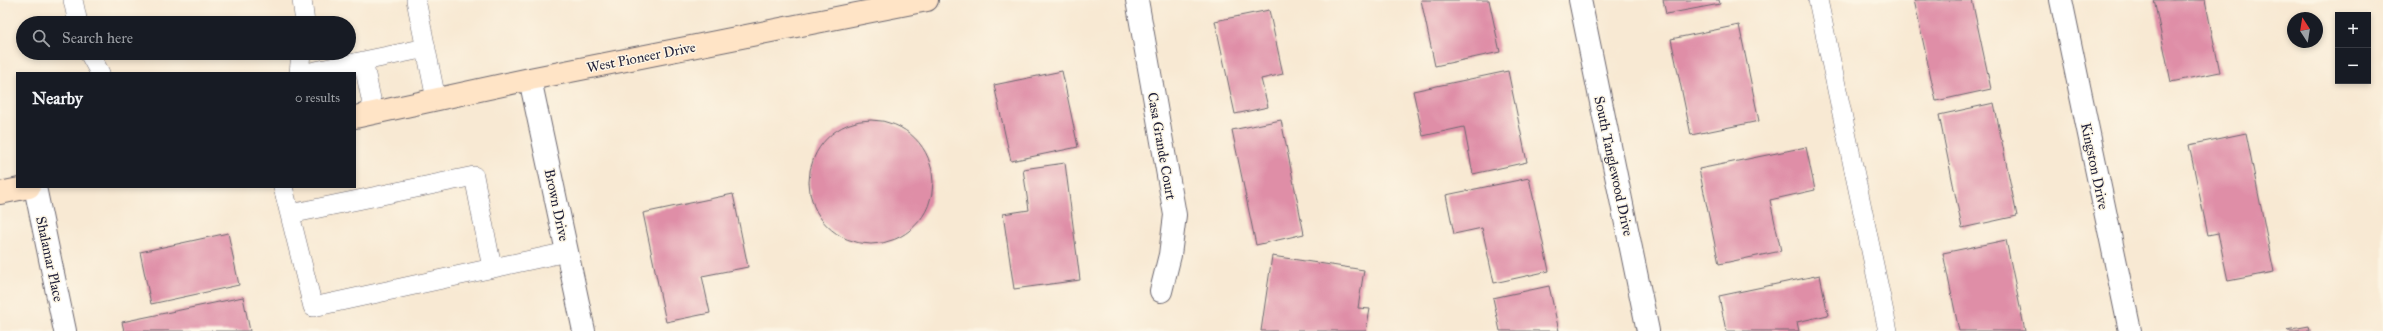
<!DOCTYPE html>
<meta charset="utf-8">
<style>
:root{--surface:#171b24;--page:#242831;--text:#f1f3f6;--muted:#9ea1a6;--line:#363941}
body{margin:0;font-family:"IM FELL Great Primer",serif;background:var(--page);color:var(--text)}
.controls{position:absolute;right:12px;top:12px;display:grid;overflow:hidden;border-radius:0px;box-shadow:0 2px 6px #0003}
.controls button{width:36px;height:36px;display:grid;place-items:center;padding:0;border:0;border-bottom:1px solid var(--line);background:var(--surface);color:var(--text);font:20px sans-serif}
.compass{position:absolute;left:2287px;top:12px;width:36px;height:36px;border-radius:50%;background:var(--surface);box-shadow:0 2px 6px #0003;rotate:348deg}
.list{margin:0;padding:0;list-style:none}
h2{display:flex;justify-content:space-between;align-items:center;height:52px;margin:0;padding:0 16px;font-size:17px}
h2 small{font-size:13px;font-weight:400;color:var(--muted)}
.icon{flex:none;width:22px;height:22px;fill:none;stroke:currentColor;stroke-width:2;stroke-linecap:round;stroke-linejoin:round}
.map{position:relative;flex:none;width:2383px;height:331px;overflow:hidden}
.search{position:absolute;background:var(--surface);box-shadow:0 2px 6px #0003;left:16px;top:16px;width:340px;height:44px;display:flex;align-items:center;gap:10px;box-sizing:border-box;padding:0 14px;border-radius:22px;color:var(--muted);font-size:15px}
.panel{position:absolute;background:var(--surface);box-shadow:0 2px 6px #0003;left:16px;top:72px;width:340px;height:116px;border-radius:0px}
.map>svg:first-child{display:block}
</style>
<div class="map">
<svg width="2383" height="331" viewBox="0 0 2383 331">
<rect width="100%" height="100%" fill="#fcf5e5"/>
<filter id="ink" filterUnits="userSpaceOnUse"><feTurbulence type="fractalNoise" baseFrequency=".025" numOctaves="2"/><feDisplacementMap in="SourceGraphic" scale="8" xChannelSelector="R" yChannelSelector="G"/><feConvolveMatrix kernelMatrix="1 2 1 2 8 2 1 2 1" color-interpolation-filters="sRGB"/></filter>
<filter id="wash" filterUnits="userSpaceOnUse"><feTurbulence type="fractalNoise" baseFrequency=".012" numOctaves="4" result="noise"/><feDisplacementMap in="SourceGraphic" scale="16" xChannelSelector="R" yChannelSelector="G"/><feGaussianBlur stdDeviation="0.9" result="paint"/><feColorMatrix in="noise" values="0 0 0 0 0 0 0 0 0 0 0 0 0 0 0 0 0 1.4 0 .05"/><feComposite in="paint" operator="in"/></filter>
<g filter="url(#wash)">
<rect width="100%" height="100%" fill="#f8e9d3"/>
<g id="blocks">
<path fill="#df8ea7" d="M1421,0H1489L1500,52L1435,66Z
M1663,0H1719L1720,4L1666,14Z
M1914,0H1972L1991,89L1936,101Z
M2154,0H2205L2220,72L2171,82Z
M1269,10L1283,74L1261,79L1268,107L1235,114L1215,21Z
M1739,25L1759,121L1691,135L1671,39Z
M1062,71L1078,147L1011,161L994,85Z
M1508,71L1527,162L1473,174L1464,127L1423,136L1413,91Z
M1994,103L2017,216L1962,228L1939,115Z
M809 182a62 62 0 1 1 124 0a62 62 0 1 1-124 0Z
M1281,120L1304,234L1256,245L1232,130Z
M2246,133L2274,272L2228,281L2218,233L2208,235L2189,145Z
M1806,147L1815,190L1770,200L1781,251L1719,264L1699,169Z
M1065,163L1080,280L1014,289L1003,214L1029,210L1023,169Z
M1529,178L1549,271L1494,283L1482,228L1454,234L1446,195Z
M733,194L748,267L702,276L710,313L666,322L643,213Z
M228,233L239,285L151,304L140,252Z
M2006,240L2025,331H1959L1943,253Z
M1272,256L1364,270L1358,308L1370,309L1366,331H1261Z
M1820,275L1828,315L1797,322L1799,331H1726L1719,296Z
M1549,286L1559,331H1500L1493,298Z
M243,297L250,331H124L122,322Z
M2309,326L2310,331H2288L2287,330Z"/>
</g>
</g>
<g filter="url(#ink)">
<use href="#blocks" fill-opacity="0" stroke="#6d6870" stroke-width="1"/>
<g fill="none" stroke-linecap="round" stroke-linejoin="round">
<defs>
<path id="lane" d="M73,0L78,23
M302,0L305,23
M416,0L436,99
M1818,0L1888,331
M89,53L100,73
M363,61L374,113
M299,73L301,53
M306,73L426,48
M283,187L313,307L567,252
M290,214L474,176L492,268"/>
<path id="street" d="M1137,0L1175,215L1170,255L1161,291
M1580,0L1648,331
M2061,0L2130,331
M530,79L584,331
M35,187L65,331"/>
<path id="secondary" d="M355,117L530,79L927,0
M0,193L29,187"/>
</defs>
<use href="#lane" stroke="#6d6870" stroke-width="20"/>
<use href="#street" stroke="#6d6870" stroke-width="24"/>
<use href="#secondary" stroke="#6d6870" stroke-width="24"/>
<use href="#lane" stroke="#fff" stroke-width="19"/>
<use href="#street" stroke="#fff" stroke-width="22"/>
<use href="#secondary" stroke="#ffe4c6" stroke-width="22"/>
</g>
</g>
<g text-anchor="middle" stroke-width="3" stroke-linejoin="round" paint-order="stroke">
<g font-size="14" fill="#22223b" stroke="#fcf5e5">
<text transform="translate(641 57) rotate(-11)" y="5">West Pioneer Drive</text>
<text transform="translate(1162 146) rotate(80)" y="5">Casa Grande Court</text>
<text transform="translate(1614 166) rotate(78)" y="5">South Tanglewood Drive</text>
<text transform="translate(2095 166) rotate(78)" y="5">Kingston Drive</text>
<text transform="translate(557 205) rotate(78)" y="5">Brown Drive</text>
<text transform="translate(50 259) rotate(78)" y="5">Shalamar Place</text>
</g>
</g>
</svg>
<div class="controls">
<button>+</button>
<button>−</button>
</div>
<svg class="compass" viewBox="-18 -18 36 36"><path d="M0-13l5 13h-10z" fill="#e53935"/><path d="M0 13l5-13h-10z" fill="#9ea1a6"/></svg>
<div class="search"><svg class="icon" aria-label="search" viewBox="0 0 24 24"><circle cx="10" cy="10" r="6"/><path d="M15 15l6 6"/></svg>Search here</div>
<section class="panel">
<h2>Nearby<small>0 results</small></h2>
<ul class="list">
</ul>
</section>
</div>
